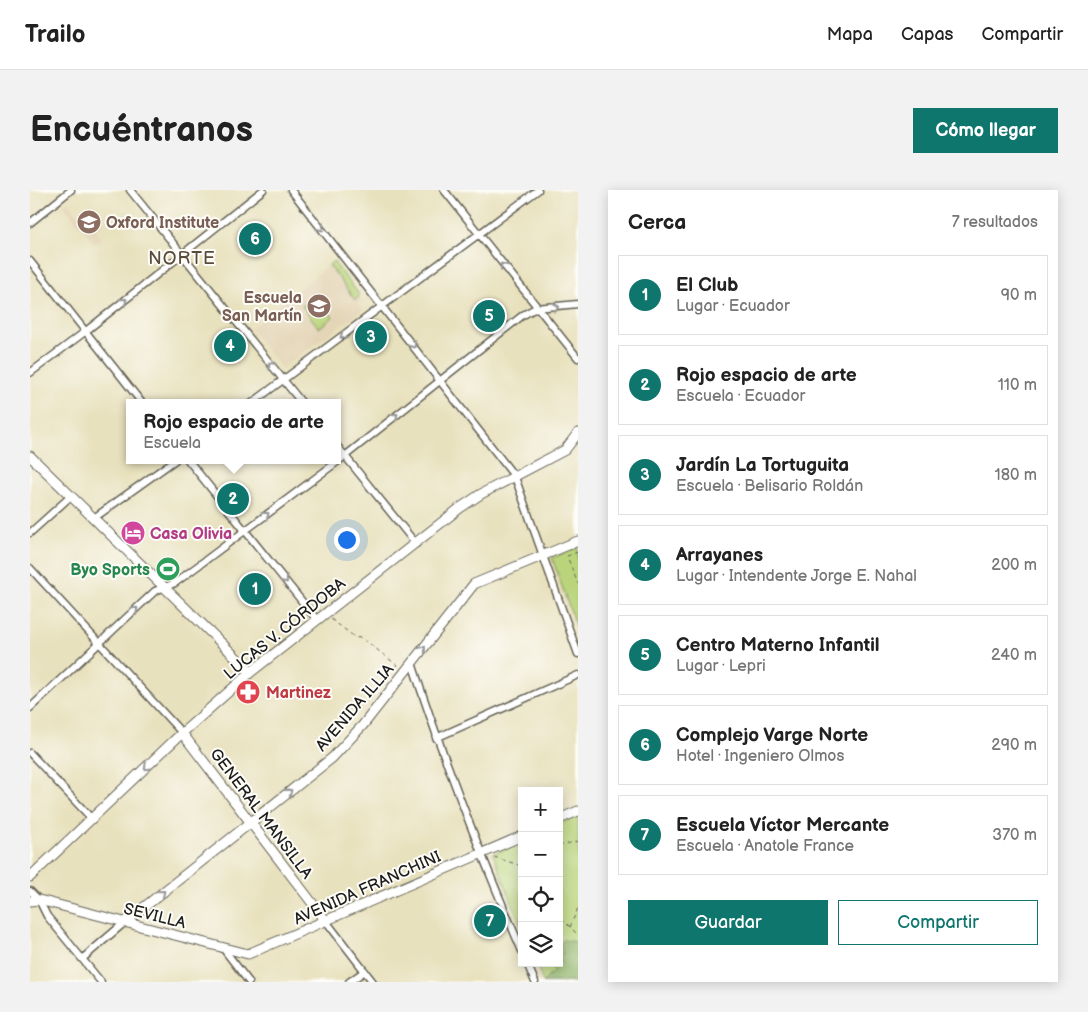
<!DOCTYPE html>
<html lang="es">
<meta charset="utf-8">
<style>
:root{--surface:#fff;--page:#f2f2f2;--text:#222;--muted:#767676;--line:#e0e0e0;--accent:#0f766e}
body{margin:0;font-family:"Balsamiq Sans",sans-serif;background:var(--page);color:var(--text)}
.controls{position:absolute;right:15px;bottom:15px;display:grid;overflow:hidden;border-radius:0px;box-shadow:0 2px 12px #0003}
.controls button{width:45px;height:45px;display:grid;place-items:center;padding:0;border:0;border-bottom:1px solid var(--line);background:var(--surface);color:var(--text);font:25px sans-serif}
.you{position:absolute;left:316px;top:349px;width:18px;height:18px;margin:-12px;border:4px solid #fff;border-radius:50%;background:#1a73e8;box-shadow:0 0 0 8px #1a73e833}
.badge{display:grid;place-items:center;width:32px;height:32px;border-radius:50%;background:var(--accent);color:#fff;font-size:16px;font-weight:700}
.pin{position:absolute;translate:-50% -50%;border:2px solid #fff;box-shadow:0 1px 5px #0006}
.popup{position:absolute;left:96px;top:209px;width:215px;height:65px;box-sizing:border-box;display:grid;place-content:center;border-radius:0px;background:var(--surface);filter:drop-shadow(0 1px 4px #0005);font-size:16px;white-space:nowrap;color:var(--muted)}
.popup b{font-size:19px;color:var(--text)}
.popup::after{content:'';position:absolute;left:50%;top:100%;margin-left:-10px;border:10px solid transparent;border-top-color:var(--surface)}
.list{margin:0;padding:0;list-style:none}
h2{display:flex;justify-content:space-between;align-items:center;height:65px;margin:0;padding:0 20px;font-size:21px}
h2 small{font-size:16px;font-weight:400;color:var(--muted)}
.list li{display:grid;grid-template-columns:32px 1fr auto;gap:15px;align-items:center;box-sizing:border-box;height:80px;margin:0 10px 10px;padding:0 10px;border:1px solid var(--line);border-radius:0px}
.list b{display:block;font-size:19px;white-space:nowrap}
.list p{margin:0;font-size:16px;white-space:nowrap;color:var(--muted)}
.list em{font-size:16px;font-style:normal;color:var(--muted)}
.actions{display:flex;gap:10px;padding:15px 20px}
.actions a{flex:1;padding:11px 0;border:1px solid var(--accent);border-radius:0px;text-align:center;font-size:18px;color:var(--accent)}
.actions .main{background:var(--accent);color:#fff}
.icon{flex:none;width:28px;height:28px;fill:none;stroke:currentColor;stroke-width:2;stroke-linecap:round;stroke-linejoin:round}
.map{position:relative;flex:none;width:548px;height:792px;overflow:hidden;border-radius:0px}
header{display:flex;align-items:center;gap:30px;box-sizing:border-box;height:70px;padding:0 25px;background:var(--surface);border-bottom:1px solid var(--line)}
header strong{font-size:24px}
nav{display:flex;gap:28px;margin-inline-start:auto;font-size:18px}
.intro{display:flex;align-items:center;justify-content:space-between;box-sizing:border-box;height:120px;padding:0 30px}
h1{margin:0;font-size:35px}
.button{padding:12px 22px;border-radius:0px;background:var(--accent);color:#fff;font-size:18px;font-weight:700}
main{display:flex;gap:30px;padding:0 30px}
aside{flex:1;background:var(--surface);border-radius:0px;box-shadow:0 2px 12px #0003}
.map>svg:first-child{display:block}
</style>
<header>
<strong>Trailo</strong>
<nav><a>Mapa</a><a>Capas</a><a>Compartir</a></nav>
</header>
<div class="intro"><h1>Encuéntranos</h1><a class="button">Cómo llegar</a></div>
<main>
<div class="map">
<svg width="548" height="792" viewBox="0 0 548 792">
<rect width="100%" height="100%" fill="#fdfcf7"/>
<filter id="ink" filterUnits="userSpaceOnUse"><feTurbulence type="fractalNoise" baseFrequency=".02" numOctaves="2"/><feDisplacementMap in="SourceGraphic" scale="10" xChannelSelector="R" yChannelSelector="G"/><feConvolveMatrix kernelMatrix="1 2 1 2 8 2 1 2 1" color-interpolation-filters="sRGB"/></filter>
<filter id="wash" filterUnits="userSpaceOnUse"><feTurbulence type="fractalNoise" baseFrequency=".0096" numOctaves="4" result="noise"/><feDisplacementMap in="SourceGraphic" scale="20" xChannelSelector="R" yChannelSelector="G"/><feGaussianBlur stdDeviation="1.12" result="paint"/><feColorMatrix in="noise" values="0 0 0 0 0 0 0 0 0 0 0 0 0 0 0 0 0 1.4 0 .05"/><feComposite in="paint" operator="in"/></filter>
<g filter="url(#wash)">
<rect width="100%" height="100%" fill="#e8e1bd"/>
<path fill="#e4d5b7" d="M38,12L52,29L63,20L74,34L66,41L72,49L65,54L33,15Z
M303,71L328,103L332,111L328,114L333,120L251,178L220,139Z"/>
<path fill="#b9d47a" stroke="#6a784b" d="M303,71L328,103L329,107L325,110L299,75Z
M286,105L303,127L289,138L272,116Z
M548,357V443L522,368Z
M548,626V792H513L506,773H529V634Z
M492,651V738L463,664Z"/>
<path fill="#92b66a" stroke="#576943" d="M533,750L548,752V792H513L524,781L520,773H529V764H533L530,755Z"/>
</g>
<g filter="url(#ink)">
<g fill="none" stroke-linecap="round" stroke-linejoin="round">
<defs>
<path id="minor" d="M100,0L272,213
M261,0L485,287L548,464
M414,0L548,168
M0,33L41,0
M0,71L112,213
M0,183L56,141L233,0
M222,213L508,0
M307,256L386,354
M158,270L287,430
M64,328L145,270
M0,343L41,306
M0,378L152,543
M382,473C414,571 451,666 492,761
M0,518L125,401L145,393L315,266L493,125L506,118L548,114
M406,548L548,485
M0,563L62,629
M0,701L9,710L17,726L71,792
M296,731L343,792
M192,757L219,792
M52,769L94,733
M497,773L505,792
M319,792L335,781"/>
<path id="tertiary" d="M0,266L221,482
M152,543L296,731
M529,629L548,621
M0,687L152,543L221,482L430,318L451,304L535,260L548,243
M0,711L9,710L218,764L492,646
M94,733L302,568L333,535L444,394L548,351"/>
</defs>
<use href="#minor" stroke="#636154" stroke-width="9"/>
<use href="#tertiary" stroke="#636154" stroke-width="11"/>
<path stroke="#636154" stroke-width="1" stroke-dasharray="4 4" stroke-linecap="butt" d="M548,362L537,366L548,394
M301,429L326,448L331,447L368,476
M529,656L548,651
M464,667L492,676
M529,721L533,730L548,745
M529,737L536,734
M540,737L548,718
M529,742L532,746L529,749"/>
<use href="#minor" stroke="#fff" stroke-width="6"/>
<use href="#tertiary" stroke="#fff" stroke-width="9"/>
</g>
<defs><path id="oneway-chevron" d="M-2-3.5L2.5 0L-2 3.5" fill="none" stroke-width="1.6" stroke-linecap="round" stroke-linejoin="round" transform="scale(1.25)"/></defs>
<g stroke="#999">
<use href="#oneway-chevron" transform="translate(291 38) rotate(52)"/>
<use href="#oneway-chevron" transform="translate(473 76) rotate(-128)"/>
<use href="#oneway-chevron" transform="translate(94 111) rotate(-39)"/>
<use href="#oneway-chevron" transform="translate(526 117) rotate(-6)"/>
<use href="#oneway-chevron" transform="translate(313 146) rotate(144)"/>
<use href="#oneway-chevron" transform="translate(383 155) rotate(51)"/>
<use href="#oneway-chevron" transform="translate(241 175) rotate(-129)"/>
<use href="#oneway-chevron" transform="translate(365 226) rotate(-39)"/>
<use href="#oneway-chevron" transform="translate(236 325) rotate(-37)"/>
<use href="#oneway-chevron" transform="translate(255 390) rotate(51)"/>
<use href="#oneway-chevron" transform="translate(105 420) rotate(-43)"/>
<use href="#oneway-chevron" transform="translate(393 459) rotate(-52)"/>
<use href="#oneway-chevron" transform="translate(117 577) rotate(136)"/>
<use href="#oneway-chevron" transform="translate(259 602) rotate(-38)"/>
<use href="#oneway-chevron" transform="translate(132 703) rotate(-39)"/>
</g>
</g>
<defs>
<symbol id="school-disc" viewBox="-11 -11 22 22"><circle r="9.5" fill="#8d6e63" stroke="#fdfcf7"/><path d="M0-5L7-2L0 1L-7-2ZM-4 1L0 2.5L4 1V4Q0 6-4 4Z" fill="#fff"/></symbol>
<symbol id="hotel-disc" viewBox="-11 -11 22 22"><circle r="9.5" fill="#d1479c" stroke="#fdfcf7"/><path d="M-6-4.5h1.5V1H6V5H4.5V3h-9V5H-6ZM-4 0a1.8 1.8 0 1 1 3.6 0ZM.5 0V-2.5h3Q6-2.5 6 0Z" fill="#fff"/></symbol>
<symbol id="stadium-disc" viewBox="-11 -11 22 22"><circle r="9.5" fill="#2e9e5b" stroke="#fdfcf7"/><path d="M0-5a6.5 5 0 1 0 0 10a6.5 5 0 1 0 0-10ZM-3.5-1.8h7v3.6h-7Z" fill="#fff"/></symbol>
<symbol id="pharmacy-disc" viewBox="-11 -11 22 22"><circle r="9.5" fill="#e0444e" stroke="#fdfcf7"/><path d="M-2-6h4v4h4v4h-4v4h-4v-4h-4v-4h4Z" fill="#fff"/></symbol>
</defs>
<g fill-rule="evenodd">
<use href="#school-disc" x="45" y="18" width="28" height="28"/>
<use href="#school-disc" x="275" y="102" width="28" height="28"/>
<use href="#hotel-disc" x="89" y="329" width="28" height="28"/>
<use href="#stadium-disc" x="124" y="365" width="28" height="28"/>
<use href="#pharmacy-disc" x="204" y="488" width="28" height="28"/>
</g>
<g text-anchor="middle" stroke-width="4" stroke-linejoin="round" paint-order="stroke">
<g font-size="16" font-weight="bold" fill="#785e54" stroke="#fdfcf7" text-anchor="start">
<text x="76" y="38">Oxford Institute</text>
<text x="272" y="113" text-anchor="end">Escuela<tspan x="272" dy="18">San Martín</tspan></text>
</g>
<g font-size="16" font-weight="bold" fill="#b23c85" stroke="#fdfcf7" text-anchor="start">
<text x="120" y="349">Casa Olivia</text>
</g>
<g font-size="16" font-weight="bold" fill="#27864d" stroke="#fdfcf7" text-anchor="end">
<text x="120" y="385">Byo Sports</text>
</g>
<g font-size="16" fill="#1c1c1c" stroke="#fdfcf7">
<text transform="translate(254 438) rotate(-39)" y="6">LUCAS V. CÓRDOBA</text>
<text transform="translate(324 517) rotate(-49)" y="6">AVENIDA ILLIA</text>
<text transform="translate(232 623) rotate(53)" y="6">GENERAL MANSILLA</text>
<text transform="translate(337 697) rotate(-24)" y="6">AVENIDA FRANCHINI</text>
<text transform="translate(125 725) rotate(14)" y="6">SEVILLA</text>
</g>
<g font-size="16" font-weight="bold" fill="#be3a42" stroke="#fdfcf7" text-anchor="start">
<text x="236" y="508">Martinez</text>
</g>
<g font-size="18" letter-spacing="1" fill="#584b3c" stroke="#fdfcf7">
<text x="152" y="74">NORTE</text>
</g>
</g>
</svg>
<div class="controls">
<button>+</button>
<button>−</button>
<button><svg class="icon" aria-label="locate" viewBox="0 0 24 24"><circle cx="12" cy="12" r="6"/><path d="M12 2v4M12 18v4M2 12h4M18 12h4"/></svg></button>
<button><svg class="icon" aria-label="layers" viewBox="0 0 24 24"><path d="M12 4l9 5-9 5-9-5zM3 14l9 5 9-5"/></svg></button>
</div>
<div class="you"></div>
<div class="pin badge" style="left:225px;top:399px">1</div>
<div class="pin badge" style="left:203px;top:309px">2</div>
<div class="popup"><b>Rojo espacio de arte</b>Escuela</div>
<div class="pin badge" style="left:341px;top:147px">3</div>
<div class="pin badge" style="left:200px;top:156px">4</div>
<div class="pin badge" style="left:459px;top:126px">5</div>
<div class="pin badge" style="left:225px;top:49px">6</div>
<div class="pin badge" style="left:460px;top:731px">7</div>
</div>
<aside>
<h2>Cerca<small>7 resultados</small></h2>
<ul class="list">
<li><span class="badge">1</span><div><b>El Club</b><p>Lugar · Ecuador</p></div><em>90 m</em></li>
<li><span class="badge">2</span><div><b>Rojo espacio de arte</b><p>Escuela · Ecuador</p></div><em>110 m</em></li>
<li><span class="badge">3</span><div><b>Jardín La Tortuguita</b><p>Escuela · Belisario Roldán</p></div><em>180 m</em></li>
<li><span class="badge">4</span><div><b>Arrayanes</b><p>Lugar · Intendente Jorge E. Nahal</p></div><em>200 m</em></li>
<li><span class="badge">5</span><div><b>Centro Materno Infantil</b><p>Lugar · Lepri</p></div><em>240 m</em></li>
<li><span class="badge">6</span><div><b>Complejo Varge Norte</b><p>Hotel · Ingeniero Olmos</p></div><em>290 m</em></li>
<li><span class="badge">7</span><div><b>Escuela Víctor Mercante</b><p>Escuela · Anatole France</p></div><em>370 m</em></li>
</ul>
<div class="actions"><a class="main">Guardar</a><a>Compartir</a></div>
</aside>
</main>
